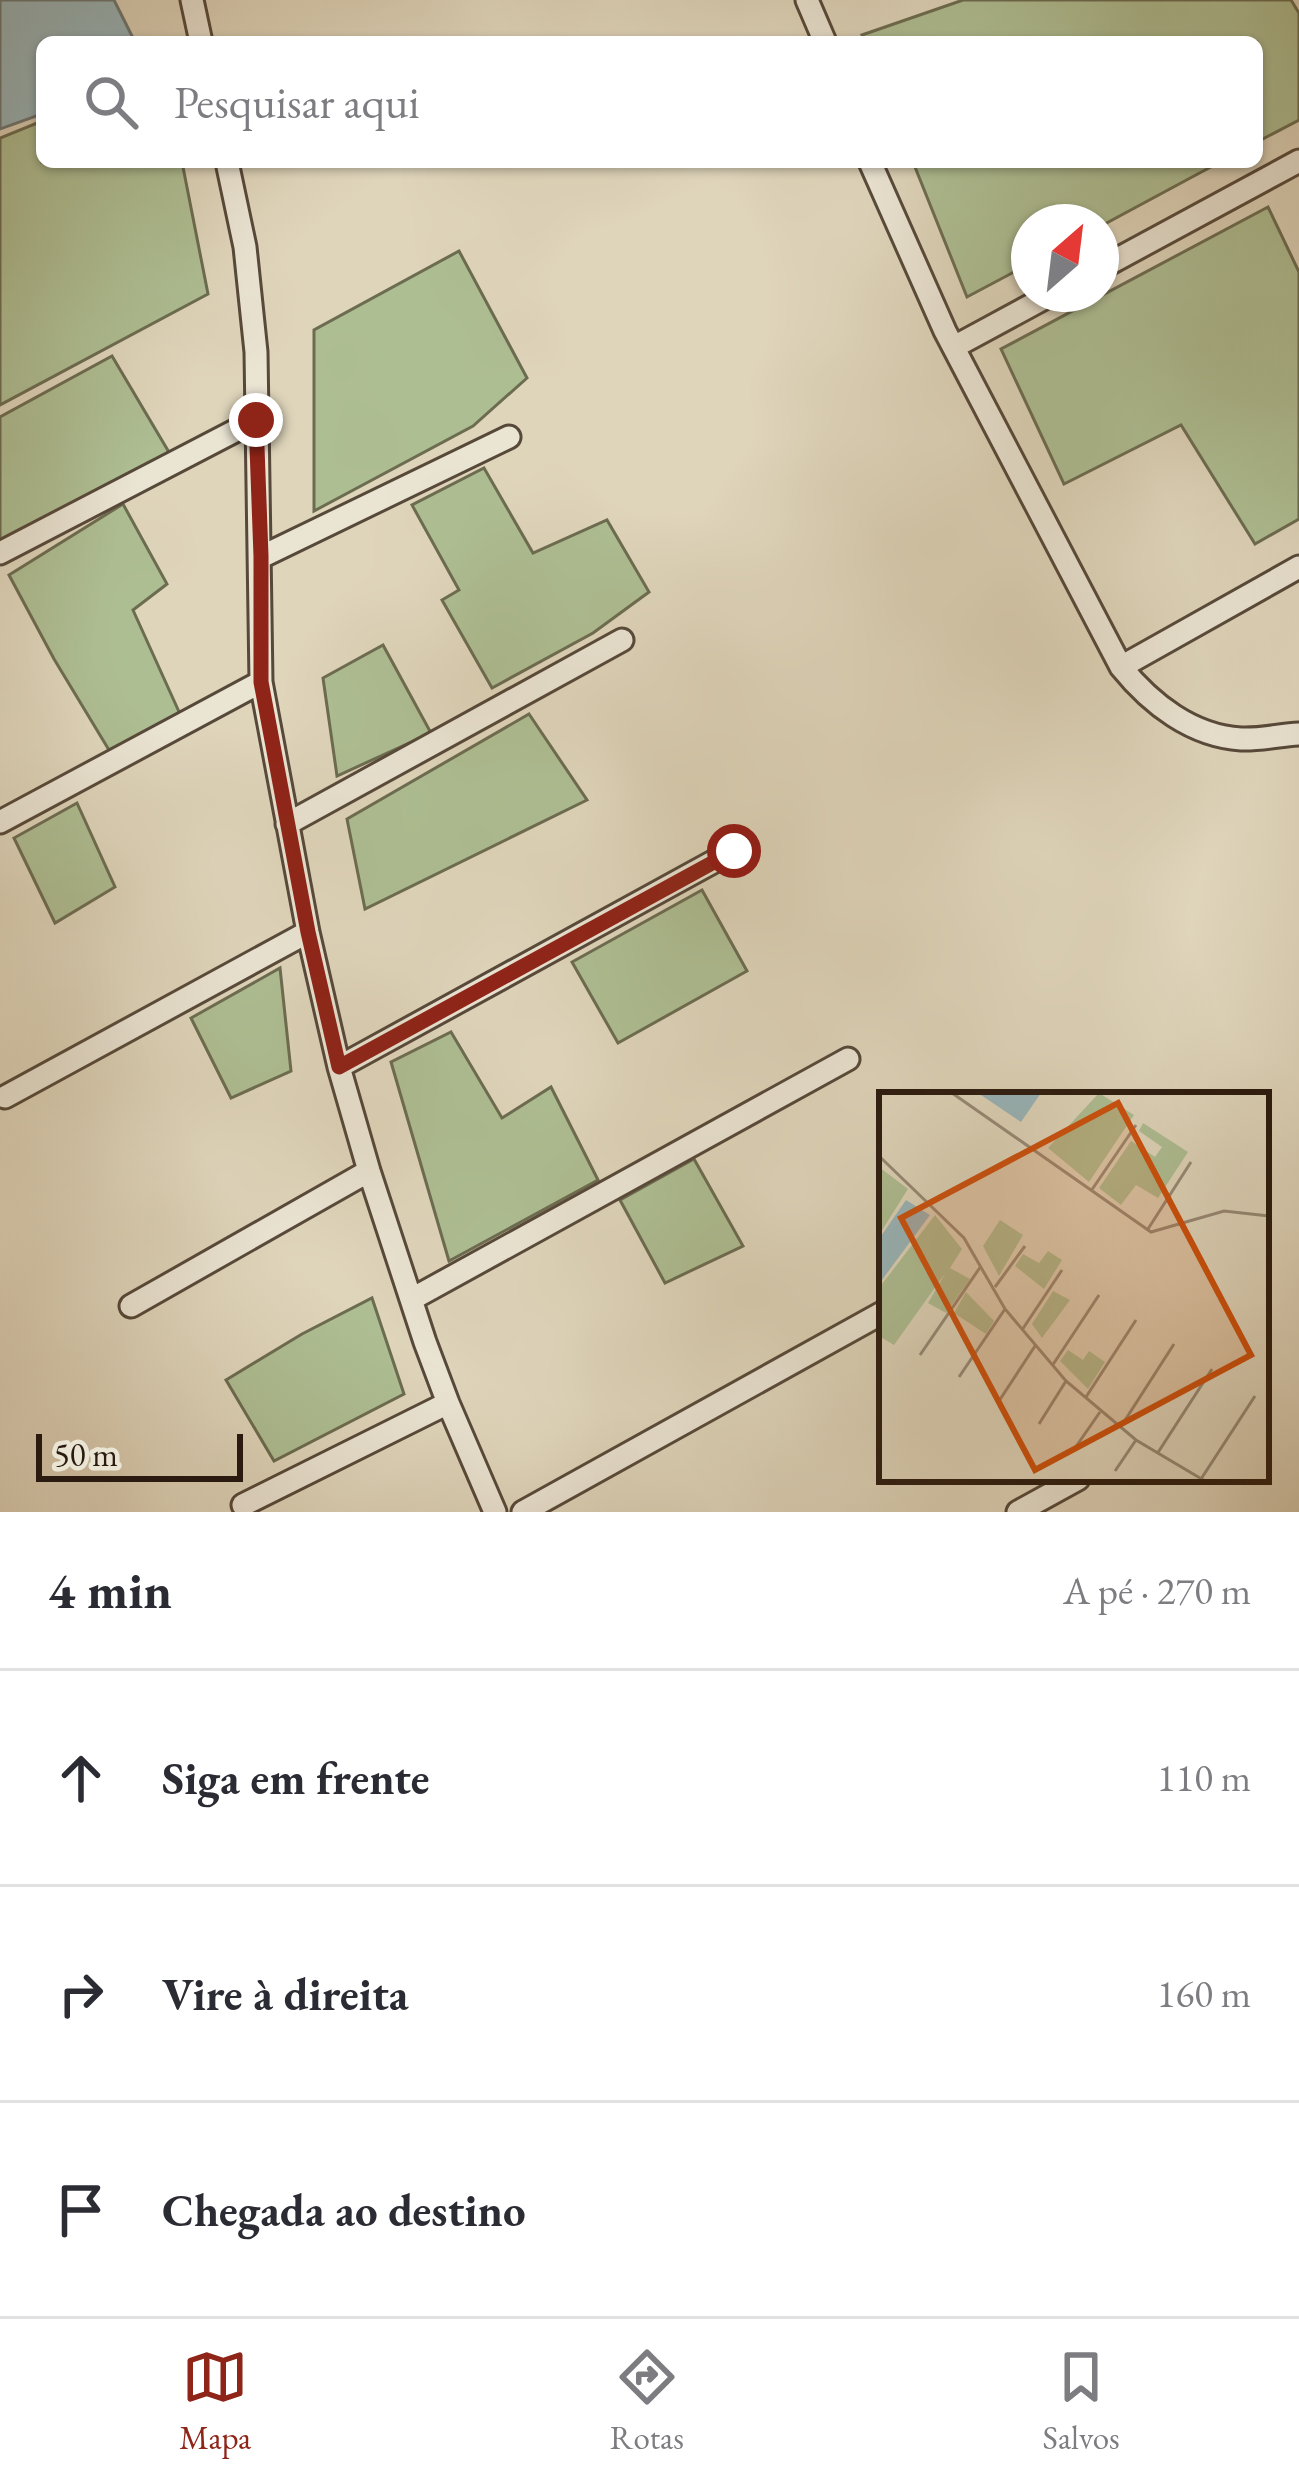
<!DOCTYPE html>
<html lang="pt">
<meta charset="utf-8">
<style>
:root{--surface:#fff;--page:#f7f7f7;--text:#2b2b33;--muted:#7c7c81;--line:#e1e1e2;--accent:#8f2418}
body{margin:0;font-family:"EB Garamond",serif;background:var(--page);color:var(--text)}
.compass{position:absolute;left:1011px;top:204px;width:108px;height:108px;border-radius:50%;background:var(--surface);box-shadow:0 3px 9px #0004;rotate:28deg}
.scale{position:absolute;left:36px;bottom:30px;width:207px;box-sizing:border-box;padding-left:12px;border:6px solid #2a1a0f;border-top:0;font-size:33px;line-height:42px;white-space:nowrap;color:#2a1a0f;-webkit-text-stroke:9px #eae4d3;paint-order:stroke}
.stop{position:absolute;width:36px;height:36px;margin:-27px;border:9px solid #8f2418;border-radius:50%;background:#fff}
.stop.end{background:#8f2418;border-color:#fff;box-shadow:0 3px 12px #0008}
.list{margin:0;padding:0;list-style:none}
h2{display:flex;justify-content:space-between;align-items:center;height:156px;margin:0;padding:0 48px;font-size:51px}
h2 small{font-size:39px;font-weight:400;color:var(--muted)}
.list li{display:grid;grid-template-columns:78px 1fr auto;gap:36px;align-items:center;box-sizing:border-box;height:216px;padding:0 48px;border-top:3px solid var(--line)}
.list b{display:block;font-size:45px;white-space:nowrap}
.list em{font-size:39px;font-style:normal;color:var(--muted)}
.icon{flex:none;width:66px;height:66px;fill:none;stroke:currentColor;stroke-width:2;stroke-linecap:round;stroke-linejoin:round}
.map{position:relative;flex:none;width:1299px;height:1512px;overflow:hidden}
.search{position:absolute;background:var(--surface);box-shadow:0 3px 9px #0004;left:36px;right:36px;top:36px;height:132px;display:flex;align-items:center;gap:30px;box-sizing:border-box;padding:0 42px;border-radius:18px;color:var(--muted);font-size:45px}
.sheet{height:804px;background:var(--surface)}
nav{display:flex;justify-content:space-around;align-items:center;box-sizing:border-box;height:168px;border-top:3px solid var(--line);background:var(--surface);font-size:33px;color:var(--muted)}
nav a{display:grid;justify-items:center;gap:6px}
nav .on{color:var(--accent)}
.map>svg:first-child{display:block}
</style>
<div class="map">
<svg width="1299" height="1512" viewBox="0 0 1299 1512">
<rect width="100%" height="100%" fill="#dfd5bb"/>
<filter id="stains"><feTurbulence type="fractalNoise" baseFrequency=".00167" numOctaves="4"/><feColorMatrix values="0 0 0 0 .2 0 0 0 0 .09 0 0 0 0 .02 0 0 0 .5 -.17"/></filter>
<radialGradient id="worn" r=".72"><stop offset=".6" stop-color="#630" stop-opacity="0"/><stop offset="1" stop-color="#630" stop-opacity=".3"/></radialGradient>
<path fill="#aebe93" stroke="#6c6c51" stroke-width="3" d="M963,0H1291L1299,13V120L1257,142V42H865L862,35Z
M42,121V162H182L208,294L0,405V138Z
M913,162H1220L1101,226V222H1029V264L967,297Z
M1268,207L1299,272V519L1255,544L1181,425L1064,484L1001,349Z
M459,251L527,378L473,426L314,511V330Z
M112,356L170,454L0,542V417Z
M484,468L533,553L607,520L649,592L593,633L492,688L442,600L459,590L412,505Z
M123,504L167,584L133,610L180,714L109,750L54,659L9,575Z
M383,645L431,733L337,776L323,678Z
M529,714L587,800L365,909L347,819Z
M77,803L115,887L55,923L14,838Z
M702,890L747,971L618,1043L572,962Z
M280,968L291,1071L231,1098L191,1018Z
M451,1032L502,1118L551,1087L598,1180L449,1261L391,1062Z
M694,1159L743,1246L665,1283L620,1200Z
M372,1298L404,1394L274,1461L226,1380L302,1334Z"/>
<path fill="#99b6bb" stroke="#6d7876" stroke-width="3" d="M0,0H114L135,42H42V114L0,129Z"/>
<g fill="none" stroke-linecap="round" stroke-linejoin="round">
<defs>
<path id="street" d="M192,0L201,42
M807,0L825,42
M227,162L245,247L256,352L261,682L308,932L339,1067L369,1171L425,1342L448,1403L495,1512
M870,162L945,331L1121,667C1151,704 1192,736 1241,739C1260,740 1280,735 1299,734
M1101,268L1299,161
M954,347L1052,294
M0,553L256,420
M261,557L509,437
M1121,667L1299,567
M0,822L261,682
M287,824L622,640
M339,1067L733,851
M5,1097L308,932
M412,1299L848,1059
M131,1306L369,1171
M243,1505L448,1403
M523,1512L882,1313
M1018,1512L1078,1479"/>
</defs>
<use href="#street" stroke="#57493a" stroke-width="27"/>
<use href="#street" stroke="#eae4d3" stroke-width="21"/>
</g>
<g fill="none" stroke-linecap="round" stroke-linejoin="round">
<path stroke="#8f2418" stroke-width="15" d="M256,420L261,556V682L308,932L339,1067L734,851"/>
</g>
<g transform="translate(879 1092)">
<rect width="390" height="390" fill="#dfd5bb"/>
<path d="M220,1L255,23L210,90L169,56ZM264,31L309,60L279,106L257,93L242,113L220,96L252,49L276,65L283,55L260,39ZM0,75L29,97L0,143ZM56,123L83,157L71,176L91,187L67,221L49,211L67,180L15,253L0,244V196ZM121,128L144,143L120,184L104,154ZM169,159L183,168L165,197L136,174L144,162L160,171ZM174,199L191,208L163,246L153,232ZM87,200L115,229L107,242L75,221ZM189,258L204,268L210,259L226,270L209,297L181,269Z" fill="#aebe93"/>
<path d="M99,1H162L142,30ZM27,108L51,123L0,192V147Z" fill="#99b6bb"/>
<path fill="none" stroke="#978a76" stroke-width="3" d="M73,1L272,140L345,119L390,124M0,64L85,146L126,217L187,289L257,348L326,389M212,99L257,33M269,137L312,70M116,195L146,154M143,238L183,178M41,263L102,174M173,274L220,203M80,285L126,217M207,305L257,228M120,309L156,254M160,332L187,289M241,336L295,252M196,356L221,320M278,362L333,277M236,379L257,348M322,387L376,304"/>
<path fill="#cc500c" fill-opacity="0.15" stroke="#cc500c" stroke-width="6" d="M239,11L372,263L156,378L22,126Z"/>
<rect width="390" height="390" fill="none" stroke="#2a1a0f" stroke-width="6"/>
</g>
<rect width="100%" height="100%" filter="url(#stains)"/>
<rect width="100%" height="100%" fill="url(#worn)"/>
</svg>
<svg class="compass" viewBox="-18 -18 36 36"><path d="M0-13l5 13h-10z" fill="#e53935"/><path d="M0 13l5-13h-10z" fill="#7c7c81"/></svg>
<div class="scale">50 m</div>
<div class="stop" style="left:734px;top:851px"></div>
<div class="stop end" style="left:256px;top:420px"></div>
<div class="search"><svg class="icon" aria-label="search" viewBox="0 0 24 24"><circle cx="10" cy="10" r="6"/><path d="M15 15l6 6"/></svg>Pesquisar aqui</div>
</div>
<section class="sheet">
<h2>4 min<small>A pé · 270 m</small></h2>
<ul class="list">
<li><svg class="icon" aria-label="ahead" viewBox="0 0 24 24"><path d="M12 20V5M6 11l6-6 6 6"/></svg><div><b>Siga em frente</b></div><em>110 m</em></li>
<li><svg class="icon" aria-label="right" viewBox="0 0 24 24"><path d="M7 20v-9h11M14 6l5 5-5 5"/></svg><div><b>Vire à direita</b></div><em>160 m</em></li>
<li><svg class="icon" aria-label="arrive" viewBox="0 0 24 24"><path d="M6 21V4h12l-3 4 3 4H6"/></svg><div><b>Chegada ao destino</b></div></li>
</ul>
</section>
<nav>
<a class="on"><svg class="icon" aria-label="map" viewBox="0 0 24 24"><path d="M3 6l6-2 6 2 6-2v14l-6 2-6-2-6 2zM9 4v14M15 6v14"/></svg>Mapa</a>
<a><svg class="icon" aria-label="directions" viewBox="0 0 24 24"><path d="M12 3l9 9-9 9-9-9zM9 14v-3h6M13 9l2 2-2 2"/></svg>Rotas</a>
<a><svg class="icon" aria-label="saved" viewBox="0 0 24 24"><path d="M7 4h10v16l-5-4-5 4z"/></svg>Salvos</a>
</nav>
